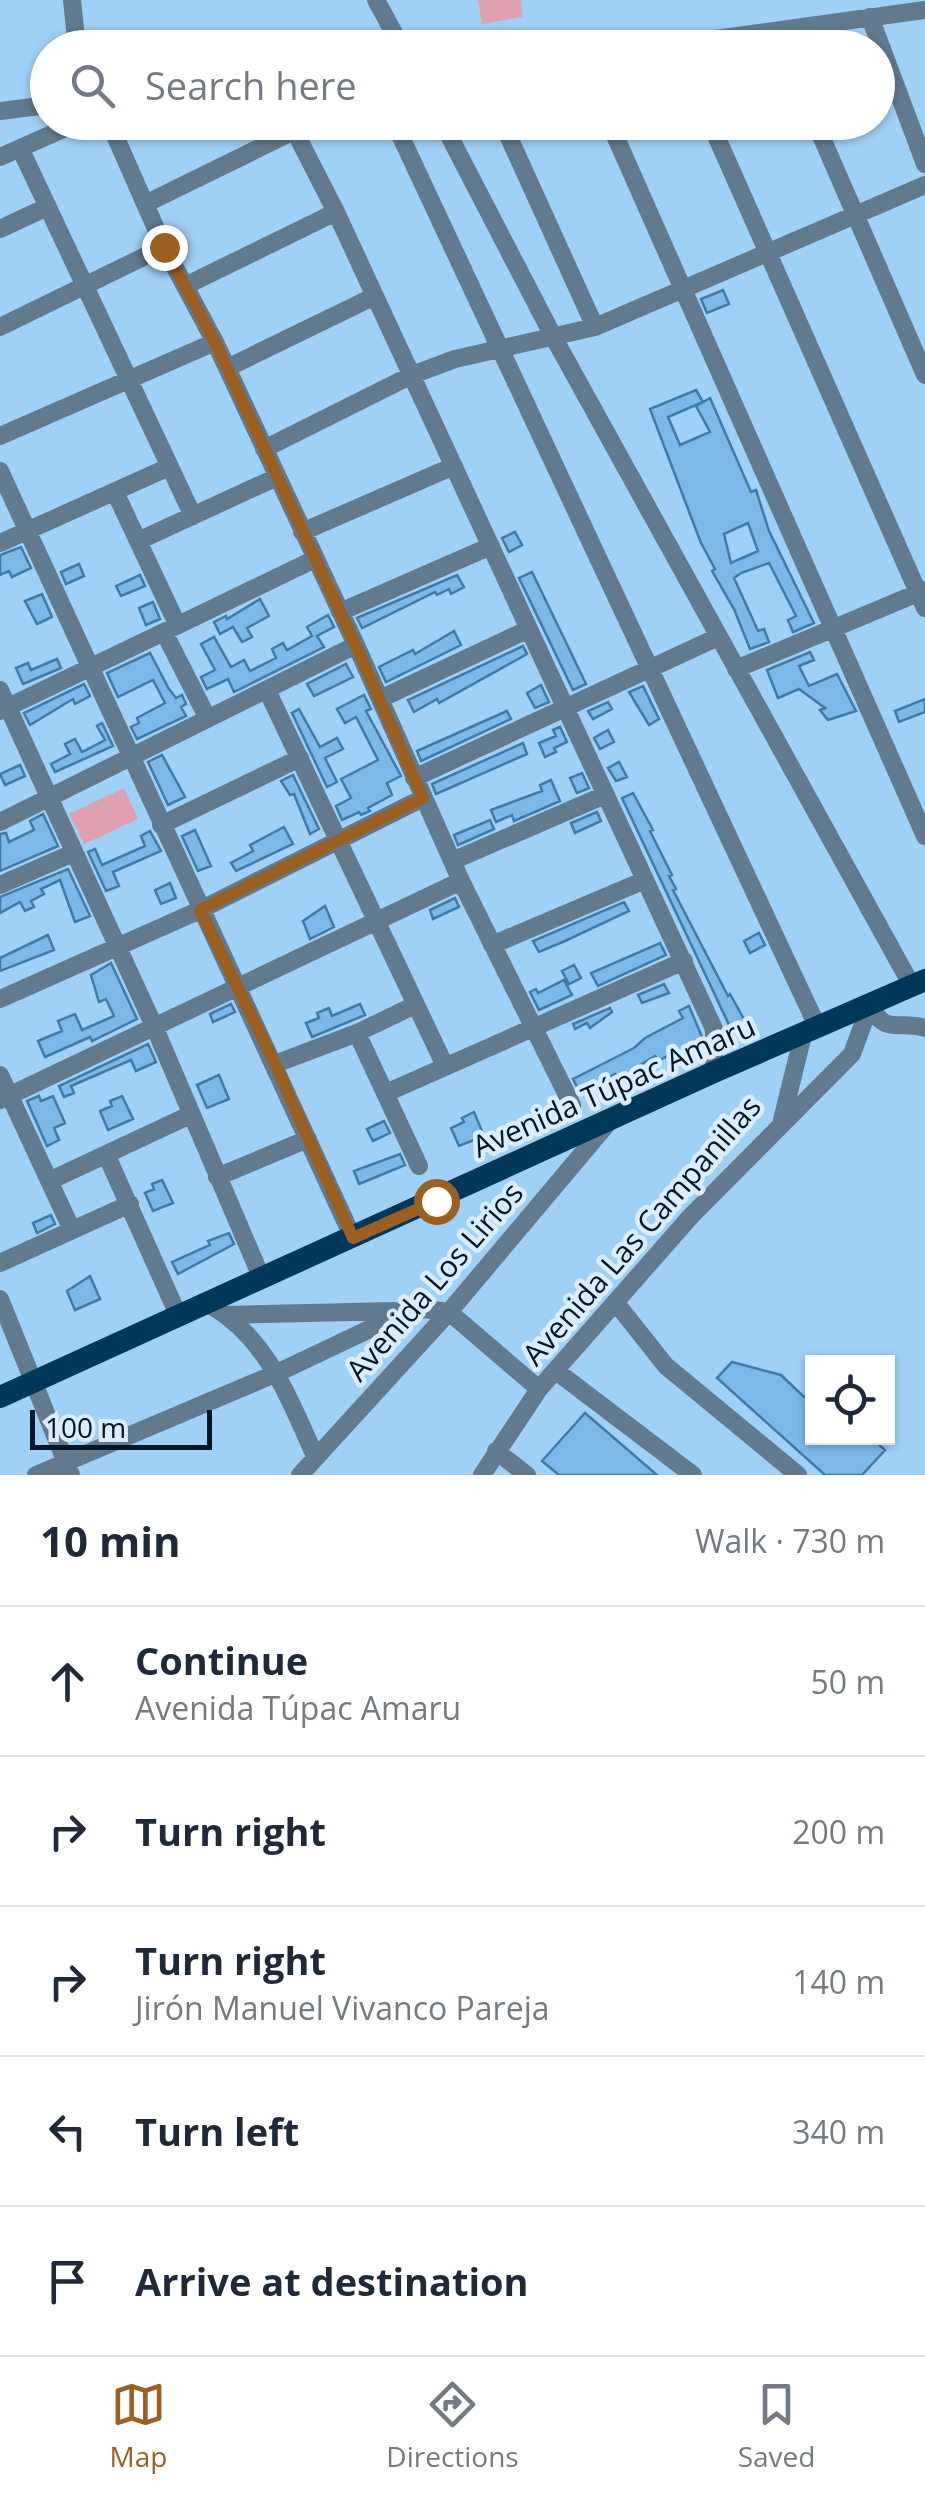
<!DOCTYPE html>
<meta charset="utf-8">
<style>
:root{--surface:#fff;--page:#f6f6f7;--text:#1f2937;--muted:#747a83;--line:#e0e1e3;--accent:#9b5f21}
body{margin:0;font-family:"Open Sans",sans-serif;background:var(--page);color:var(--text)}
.controls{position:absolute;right:30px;bottom:30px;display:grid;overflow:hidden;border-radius:0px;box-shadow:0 2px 8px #0004}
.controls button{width:90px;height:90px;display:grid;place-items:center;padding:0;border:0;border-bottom:2px solid var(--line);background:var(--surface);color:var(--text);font:50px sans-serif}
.scale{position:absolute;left:30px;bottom:25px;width:182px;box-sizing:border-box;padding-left:10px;border:5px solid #001728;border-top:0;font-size:28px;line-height:35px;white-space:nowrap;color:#001728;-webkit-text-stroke:8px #dbedfc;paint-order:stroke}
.stop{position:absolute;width:30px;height:30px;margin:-22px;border:8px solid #9b5f21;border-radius:50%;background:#fff}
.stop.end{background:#9b5f21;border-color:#fff;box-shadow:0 2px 10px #0008}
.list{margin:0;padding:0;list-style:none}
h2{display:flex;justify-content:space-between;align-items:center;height:130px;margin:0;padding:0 40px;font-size:42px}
h2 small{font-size:32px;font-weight:400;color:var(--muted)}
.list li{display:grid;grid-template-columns:65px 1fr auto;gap:30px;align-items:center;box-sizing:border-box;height:150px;padding:0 40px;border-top:2px solid var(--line)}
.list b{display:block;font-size:38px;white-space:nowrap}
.list p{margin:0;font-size:32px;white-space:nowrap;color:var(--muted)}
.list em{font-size:32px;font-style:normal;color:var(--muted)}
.icon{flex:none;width:55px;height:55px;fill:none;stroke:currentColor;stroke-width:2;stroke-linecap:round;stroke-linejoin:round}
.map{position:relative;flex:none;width:925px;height:1475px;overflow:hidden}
.search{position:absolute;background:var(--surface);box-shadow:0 2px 8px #0004;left:30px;right:30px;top:30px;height:110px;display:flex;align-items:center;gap:25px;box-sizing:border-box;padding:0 35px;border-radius:55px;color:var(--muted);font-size:38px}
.sheet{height:880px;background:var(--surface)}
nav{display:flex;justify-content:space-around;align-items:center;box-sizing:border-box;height:140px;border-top:2px solid var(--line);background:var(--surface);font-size:28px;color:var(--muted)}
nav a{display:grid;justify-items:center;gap:5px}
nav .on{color:var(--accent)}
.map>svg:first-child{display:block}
</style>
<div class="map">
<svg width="925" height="1475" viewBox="0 0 925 1475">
<rect width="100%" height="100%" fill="#9fd0f6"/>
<path fill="#dea0b0" d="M478,0H521L523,17L482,24Z
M124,788L138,819L84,844L69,814Z"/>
<path fill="#7cb9e8" stroke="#3f7ba7" stroke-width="2.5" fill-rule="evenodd" d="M723,290L729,304L707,313L701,299Z
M696,390L703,402L710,398L751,492L756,490L769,531L814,623L793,632L788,620L796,616L769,563L741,573L734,578L758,631L764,629L769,642L750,649L734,609L712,571L715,569L701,543L650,409ZM703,402L696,406L710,432L680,445L668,417ZM748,523L758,551L731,563L724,534Z
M515,532L522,545L509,552L502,538Z
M21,547L31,568L12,577L9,571L0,575V555Z
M79,564L84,576L66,584L61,572Z
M532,572L586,684L573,690L519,578Z
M140,575L145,586L121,596L116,586Z
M457,575L464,587L451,594L449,589L437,595L435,592L362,628L357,618Z
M42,594L52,617L37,624L25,601Z
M260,599L269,616L247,628L252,637L242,642L233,627L220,634L214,622L226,616L227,619Z
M153,602L160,619L146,625L139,608Z
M328,615L334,627L317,636L324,647L234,692L228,679L207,689L201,677L215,670L201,644L214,637L231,667L244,660L250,671L276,658L272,649L283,643L287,650L312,636L307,627Z
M454,631L461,645L386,682L379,667L413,650L415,654Z
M523,646L527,654L439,703L437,699L414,712L408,700Z
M810,652L814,660L799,666L809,686L837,674L856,711L828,720L820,710L825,708L799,689L778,698L767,670Z
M150,653L169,689L176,698L182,695L186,704L181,707L186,716L137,739L131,727L139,723L137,718L165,703L153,680L118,697L107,673Z
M57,659L61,668L23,684L16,668L28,663L31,670Z
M346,664L353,677L314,696L307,684Z
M84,684L90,696L75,704L73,699L30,725L24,713Z
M541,685L549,702L535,708L527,693Z
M643,686L659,719L649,725L629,692Z
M364,695L371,709L366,711L401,776L387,783L392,795L368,808L370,811L361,815L359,812L342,820L336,806L351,798L341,779L378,760L356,717L345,723L337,709Z
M925,699V712L899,722L895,711Z
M608,702L612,709L593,719L588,711Z
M299,709L320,747L337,738L343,749L325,758L337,782L327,787L292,713Z
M507,711L511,719L421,761L417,751Z
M102,723L113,746L55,772L51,764L70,754L65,744L75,739L82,752L105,740L97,726Z
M560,727L567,742L554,748L556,752L545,757L539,743L556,736L553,730Z
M608,730L614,742L600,749L594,738Z
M523,743L527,754L436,794L432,784Z
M162,755L185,797L168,805L148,762Z
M619,762L627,777L616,781L608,768Z
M20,765L25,776L5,785L0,774Z
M582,773L589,788L577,793L570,778Z
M293,775L319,829L310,834L294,794L290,795L281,781Z
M551,780L560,801L514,821L512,815L496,822L491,810L542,791L540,785Z
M633,793L653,830L650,831L672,875L669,876L676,889L673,890L728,996L730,994L745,1021L731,1029L622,798Z
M597,812L601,821L575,833L571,823Z
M43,814L58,846L0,871V834L6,833L9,842L34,830L30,821Z
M490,820L494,829L458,845L454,835Z
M284,827L293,844L236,871L231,863L253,851L250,845Z
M195,830L211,866L198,871L182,836Z
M150,831L161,851L113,872L119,886L106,891L88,852L95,849L102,865L145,846L141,836Z
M68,869L90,916L75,922L60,880L41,889L44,894L31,901L34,907L25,911L20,902L0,913V897Z
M170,883L176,898L161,904L155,890Z
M455,898L459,907L433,919L430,910Z
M624,902L629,911L565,941L539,952L533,941Z
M325,906L334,927L310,939L303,921Z
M759,933L765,945L750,953L744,941Z
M48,935L54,950L0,971V958Z
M660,943L666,955L598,986L591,973Z
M111,963L137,1019L92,1041L90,1037L45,1057L38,1041L62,1031L58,1021L75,1014L82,1030L114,1016L106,999L99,1002L91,975Z
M574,965L581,978L569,984L562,971Z
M564,980L572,995L539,1010L530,992L536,989L538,993Z
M664,984L669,993L642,1003L638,995Z
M231,1004L235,1012L213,1022L210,1014Z
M360,1004L365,1015L312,1037L306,1023L319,1018L317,1013L329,1008L332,1016Z
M689,1006L702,1037L658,1061L655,1056L618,1079L615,1074L580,1093L573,1079L634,1048L645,1038L683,1018L679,1011Z
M610,1008L612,1012L590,1028L587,1023L575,1029L573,1024Z
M148,1044L156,1062L136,1071L131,1060L71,1086L74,1093L64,1097L59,1086Z
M219,1075L229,1099L207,1108L197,1085Z
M39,1096L41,1101L53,1096L65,1123L54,1128L59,1140L47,1146L27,1101Z
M122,1096L133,1119L108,1130L100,1111L112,1106L110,1101Z
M474,1112L484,1136L459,1146L451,1128L464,1122L462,1118Z
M384,1121L390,1133L373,1141L367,1129Z
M400,1154L405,1165L359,1184L354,1171Z
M162,1180L173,1203L153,1211L145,1193L154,1189L152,1184Z
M51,1215L55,1224L37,1233L33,1223Z
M229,1233L234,1244L178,1274L172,1262L210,1245L208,1241Z
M90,1276L100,1299L75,1310L67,1291Z
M732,1362L781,1375L804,1397L812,1394V1438H871L885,1450L862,1475H825L717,1378Z
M585,1413L657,1475H559L542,1461Z"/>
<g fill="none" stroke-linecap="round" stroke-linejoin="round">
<path stroke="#617a8d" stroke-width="18" d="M72,0L77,48
M376,0L402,48
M870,17L925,164
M650,48L925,10
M0,111L48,105
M109,122L164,247L215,342L356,645L461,881L572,1105
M290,122L336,212L714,1029V1072
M394,122L818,1028
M442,122L554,338L912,986
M502,122L595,327
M609,122L925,836
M710,122L925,608
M815,122L925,375
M21,150L193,516
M0,157L79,122
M147,203L294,131
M0,229L47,207
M187,285L336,212
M0,327L164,247
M227,368L375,296
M0,436L215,342
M264,449L412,375L455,359L595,327L925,185
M0,471L353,1238
M115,492L177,624
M302,532L454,466
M138,541L277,477
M0,543L169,467
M340,612L491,546
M164,632L207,717
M736,669L925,590
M0,690L154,1026L262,1279
M267,690L445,1066
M380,699L529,629
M0,711L315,559
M414,778L718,637
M0,822L356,645
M161,825L300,758
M452,861L605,795
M0,885L73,853
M492,945L645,880
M0,999L200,910L423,798
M870,1005C885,1036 899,1020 925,1028
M357,1033L419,1166
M275,1064L357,1033L415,1005
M0,1075L72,1230
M386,1093L684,961
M0,1100L461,881
M782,1120L803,1035
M106,1154L179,1317
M217,1177L308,1139
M49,1181L190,1115
M0,1263L130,1204
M0,1299L71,1475
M616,1303L666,1366L798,1475
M208,1304C267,1336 289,1399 315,1456
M225,1315L394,1311
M556,1371L693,1475
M496,1451L527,1475
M36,1475L277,1373L414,1308L449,1312L539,1389
M300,1475L449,1312L608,1123
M482,1475L539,1389L691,1216L852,1054L870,1005"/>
<path stroke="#003859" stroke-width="22" d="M0,1397L714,1072L925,980"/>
</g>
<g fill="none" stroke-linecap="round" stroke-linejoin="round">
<path stroke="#9b5f21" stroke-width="12" d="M164,247L215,342L356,646L423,798L200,910L275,1064L353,1238L436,1201"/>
</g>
<g text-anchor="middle" stroke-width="9" stroke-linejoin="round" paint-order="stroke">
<g font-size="30" fill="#001728" stroke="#dbedfc">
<text transform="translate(614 1087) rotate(-24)" y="10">Avenida Túpac Amaru</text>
<text transform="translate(642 1231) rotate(-49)" y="10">Avenida Las Campanillas</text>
<text transform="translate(435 1282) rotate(-49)" y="10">Avenida Los Lirios</text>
</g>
</g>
</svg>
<div class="controls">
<button><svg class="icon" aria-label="locate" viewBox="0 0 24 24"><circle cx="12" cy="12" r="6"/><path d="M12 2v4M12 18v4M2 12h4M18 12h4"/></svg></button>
</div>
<div class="scale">100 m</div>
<div class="stop" style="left:436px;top:1201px"></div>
<div class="stop end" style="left:164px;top:247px"></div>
<div class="search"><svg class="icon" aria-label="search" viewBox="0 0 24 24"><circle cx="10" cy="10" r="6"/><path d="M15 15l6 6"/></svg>Search here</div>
</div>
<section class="sheet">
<h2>10 min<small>Walk · 730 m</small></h2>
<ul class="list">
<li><svg class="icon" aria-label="ahead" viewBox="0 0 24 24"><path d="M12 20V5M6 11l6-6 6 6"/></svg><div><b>Continue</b><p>Avenida Túpac Amaru</p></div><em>50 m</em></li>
<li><svg class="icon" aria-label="right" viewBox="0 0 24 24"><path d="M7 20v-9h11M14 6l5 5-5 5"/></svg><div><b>Turn right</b></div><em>200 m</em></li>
<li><svg class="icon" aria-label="right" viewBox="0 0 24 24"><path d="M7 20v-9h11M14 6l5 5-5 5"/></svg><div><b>Turn right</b><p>Jirón Manuel Vivanco Pareja</p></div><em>140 m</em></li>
<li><svg class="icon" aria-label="left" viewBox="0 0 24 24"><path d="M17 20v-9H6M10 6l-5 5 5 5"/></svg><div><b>Turn left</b></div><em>340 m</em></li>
<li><svg class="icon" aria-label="arrive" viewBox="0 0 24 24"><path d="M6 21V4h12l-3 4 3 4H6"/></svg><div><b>Arrive at destination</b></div></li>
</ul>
</section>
<nav>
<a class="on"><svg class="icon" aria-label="map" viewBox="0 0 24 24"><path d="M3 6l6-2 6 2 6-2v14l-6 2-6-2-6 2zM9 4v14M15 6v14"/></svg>Map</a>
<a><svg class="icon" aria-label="directions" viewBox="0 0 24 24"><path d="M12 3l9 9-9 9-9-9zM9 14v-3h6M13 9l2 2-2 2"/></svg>Directions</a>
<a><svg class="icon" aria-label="saved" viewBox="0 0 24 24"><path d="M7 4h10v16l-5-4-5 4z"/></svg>Saved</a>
</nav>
